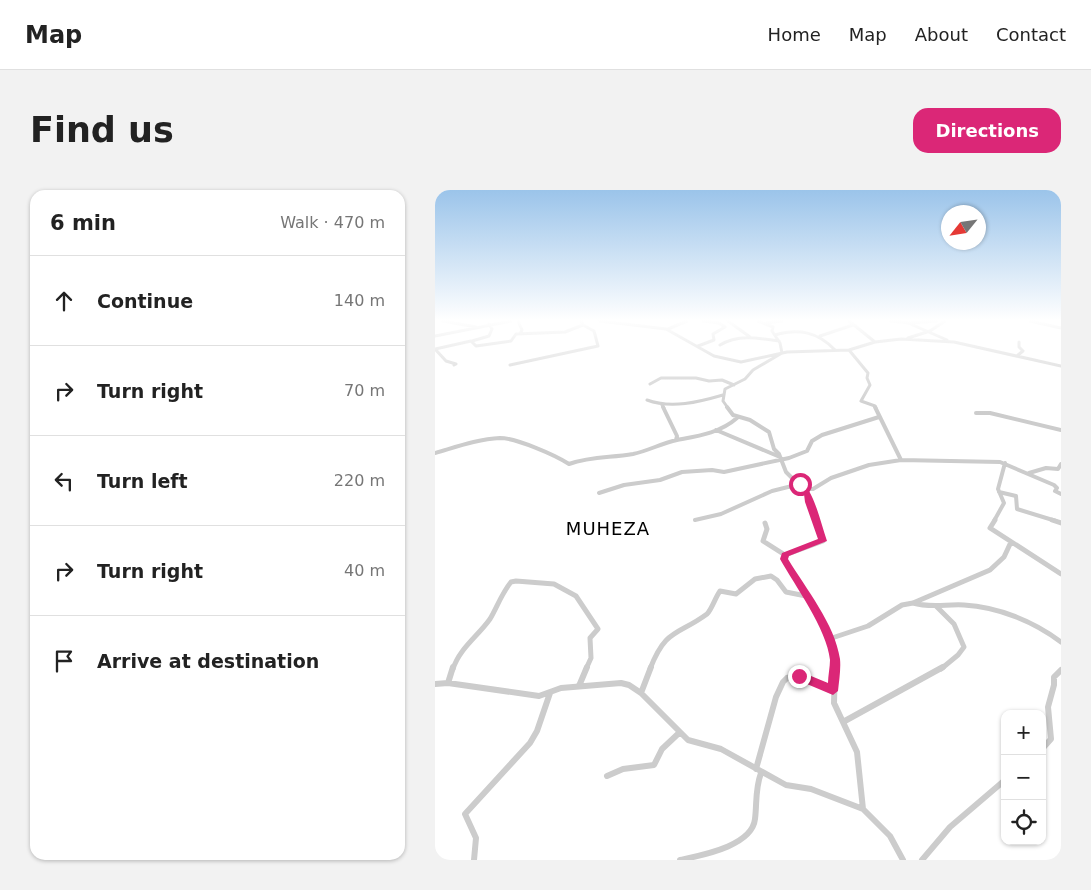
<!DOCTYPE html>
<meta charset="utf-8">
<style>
:root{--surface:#fff;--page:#f2f2f2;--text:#222;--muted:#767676;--line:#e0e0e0;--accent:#db2777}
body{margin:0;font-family:"DejaVu Sans",sans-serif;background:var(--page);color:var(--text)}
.controls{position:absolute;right:15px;bottom:15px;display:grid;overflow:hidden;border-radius:10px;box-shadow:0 1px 4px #0004}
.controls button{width:45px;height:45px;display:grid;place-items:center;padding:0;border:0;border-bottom:1px solid var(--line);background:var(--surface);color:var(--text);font:25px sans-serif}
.compass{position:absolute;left:506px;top:15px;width:45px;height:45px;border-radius:50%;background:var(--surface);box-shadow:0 1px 4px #0004;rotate:240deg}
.stop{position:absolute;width:15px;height:15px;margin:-11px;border:4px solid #db2777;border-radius:50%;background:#fff}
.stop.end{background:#db2777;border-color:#fff;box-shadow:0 1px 5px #0008}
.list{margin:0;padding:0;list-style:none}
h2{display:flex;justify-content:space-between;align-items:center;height:65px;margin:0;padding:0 20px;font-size:21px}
h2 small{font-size:16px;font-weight:400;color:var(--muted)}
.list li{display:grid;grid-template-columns:32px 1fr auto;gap:15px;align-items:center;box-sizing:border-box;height:90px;padding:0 20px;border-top:1px solid var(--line)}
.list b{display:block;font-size:19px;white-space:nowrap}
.list em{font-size:16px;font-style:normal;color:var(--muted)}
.icon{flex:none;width:28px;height:28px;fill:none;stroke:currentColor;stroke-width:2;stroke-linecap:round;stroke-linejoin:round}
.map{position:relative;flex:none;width:626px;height:670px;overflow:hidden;border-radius:15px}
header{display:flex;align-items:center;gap:30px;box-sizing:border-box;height:70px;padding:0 25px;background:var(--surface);border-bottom:1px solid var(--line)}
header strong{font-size:24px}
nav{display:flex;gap:28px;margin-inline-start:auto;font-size:18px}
.intro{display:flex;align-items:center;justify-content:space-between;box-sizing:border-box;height:120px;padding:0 30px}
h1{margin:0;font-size:35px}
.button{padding:12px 22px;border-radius:15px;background:var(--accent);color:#fff;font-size:18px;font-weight:700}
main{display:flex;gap:30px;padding:0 30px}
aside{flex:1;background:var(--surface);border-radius:15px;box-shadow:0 1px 4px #0004}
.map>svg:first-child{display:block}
</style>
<header>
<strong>Map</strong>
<nav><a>Home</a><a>Map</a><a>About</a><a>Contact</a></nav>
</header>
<div class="intro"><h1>Find us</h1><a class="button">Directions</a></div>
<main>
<aside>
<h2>6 min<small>Walk · 470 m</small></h2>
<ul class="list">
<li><svg class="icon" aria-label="ahead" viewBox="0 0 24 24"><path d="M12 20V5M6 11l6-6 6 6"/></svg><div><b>Continue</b></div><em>140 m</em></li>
<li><svg class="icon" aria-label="right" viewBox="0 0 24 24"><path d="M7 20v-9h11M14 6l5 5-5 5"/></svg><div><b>Turn right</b></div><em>70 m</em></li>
<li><svg class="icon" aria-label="left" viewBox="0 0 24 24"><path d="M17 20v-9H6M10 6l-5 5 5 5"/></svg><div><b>Turn left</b></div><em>220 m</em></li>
<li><svg class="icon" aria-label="right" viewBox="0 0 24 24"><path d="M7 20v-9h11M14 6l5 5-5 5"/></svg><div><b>Turn right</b></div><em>40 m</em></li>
<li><svg class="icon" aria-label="arrive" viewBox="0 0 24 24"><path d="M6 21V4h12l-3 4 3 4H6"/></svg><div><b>Arrive at destination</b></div></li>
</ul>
</aside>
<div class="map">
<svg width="626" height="670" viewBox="0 0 626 670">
<rect width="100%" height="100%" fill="#fff"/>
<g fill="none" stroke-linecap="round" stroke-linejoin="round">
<path stroke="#ccc" stroke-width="3" d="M8,131L41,137
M83,131L87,140L85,144
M165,131L231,139L279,166L306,172L352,162L414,160L440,152L466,149L519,152L626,176
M293,131L315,147
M323,131L338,137L337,141L345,153L347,163
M414,131L440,152
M455,131L475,133L502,131
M595,131L626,138
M471,132L512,150
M331,133L347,131
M233,139L252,131
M340,145C364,138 383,142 400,160
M0,146L76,131
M385,146L418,135
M473,148L495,141L510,131
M37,151L54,146L57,139L54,134
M285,155C303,144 324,148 344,151
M263,156L279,150L278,144L290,137L284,133L268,131
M0,159L36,151L41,156L76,151L81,144L130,142L148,135L146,131
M0,159L11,171L21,174L19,175
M414,160L433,183L432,188L435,195L426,211L440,216L441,218
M583,165L588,161L584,157V152
M75,175L163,156L159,141L148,135
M215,194L226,188H261L274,191L287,190L299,195
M212,210C236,219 264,212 288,205
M227,215L229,218
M293,218L288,211L290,199L310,189L318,180L347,163"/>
<path stroke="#ccc" stroke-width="4" d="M228,217L242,246L241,250
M292,217L298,225L315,230L334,242L339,259L344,264L351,282L373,304L381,331
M440,217L466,270
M541,223H555L626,240
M281,240L345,267
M0,263C21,257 43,249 65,248C81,248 120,265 134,274C157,266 175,268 198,264C213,261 227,253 242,250C263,246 285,243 302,228
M594,283L611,278L623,279L626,274
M370,299H378L396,288L434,275L466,270L565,272L619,295L622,298L620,301L626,304
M564,302L581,306L582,319L621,331
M164,303L189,295L225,290L247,282L277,280L289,282L354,268L372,261L377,251L387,245L444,227
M260,330L286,324L337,301L365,294
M559,331L569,313L563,299L570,273"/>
<path stroke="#ccc" stroke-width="5" d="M380,330L388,351L350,365L349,369C368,402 399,439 400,479
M560,330L555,338L626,384
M617,330L626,333
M330,333L332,339L328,351L350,365
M478,413C494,418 512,414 529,415C563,417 598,431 626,452
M501,416L519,434L529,457L523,465L506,479
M394,449L433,436L467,415L478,413L555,380L569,367L576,352
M18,479C24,459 43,446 55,429C62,417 67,403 76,392L81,391L119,394L141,406L163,439L155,448L156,468L151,479
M215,479C231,438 242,446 272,424C277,419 280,408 285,401L301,404L320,389L336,386L342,390L351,402L371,406"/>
<path stroke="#ccc" stroke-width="6" d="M400,477L399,513L422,562L428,619
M13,493L18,477
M0,494L13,493L104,506L126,498L186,493L194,495L206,503L253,550L286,559L351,595L376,599L428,619L455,646L468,670
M144,496L152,477
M206,503L216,477
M408,532L508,477
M607,559L616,549L613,517L619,495V487L626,480
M321,579L341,507L348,492L352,488L364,485L397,501
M172,586L188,579L219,575L227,559L244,543
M39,670L41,648L30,624L95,553L102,541L115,503
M245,670C267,665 317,656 320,629C322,613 320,599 326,583
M487,670L515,637L570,590"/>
</g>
<linearGradient id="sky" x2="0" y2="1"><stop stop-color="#9bc4ea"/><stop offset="0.58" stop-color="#fff"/><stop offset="1" stop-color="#fff" stop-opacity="0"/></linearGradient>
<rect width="626" height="224" fill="url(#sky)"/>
<path fill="#db2777" d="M362,292H368C381,308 385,331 392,351L354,366L353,369C371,399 400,434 405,469C406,479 404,491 403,501L398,505L360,489L358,486L364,481L393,493C393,486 395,477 395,470C392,439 360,396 345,369L347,363L383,349L370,312L369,304L361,294Z"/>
<g text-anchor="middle" stroke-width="5" stroke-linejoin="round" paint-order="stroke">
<g font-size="18" letter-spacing="1" fill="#000" stroke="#fff">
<text x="173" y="345">MUHEZA</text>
</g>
</g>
</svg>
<div class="controls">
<button>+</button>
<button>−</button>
<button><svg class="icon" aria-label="locate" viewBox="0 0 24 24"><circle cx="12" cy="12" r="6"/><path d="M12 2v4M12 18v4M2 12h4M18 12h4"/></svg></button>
</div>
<svg class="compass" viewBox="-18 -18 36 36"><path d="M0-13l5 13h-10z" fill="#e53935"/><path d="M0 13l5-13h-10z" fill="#767676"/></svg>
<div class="stop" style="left:365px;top:294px"></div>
<div class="stop end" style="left:364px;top:486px"></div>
</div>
</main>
